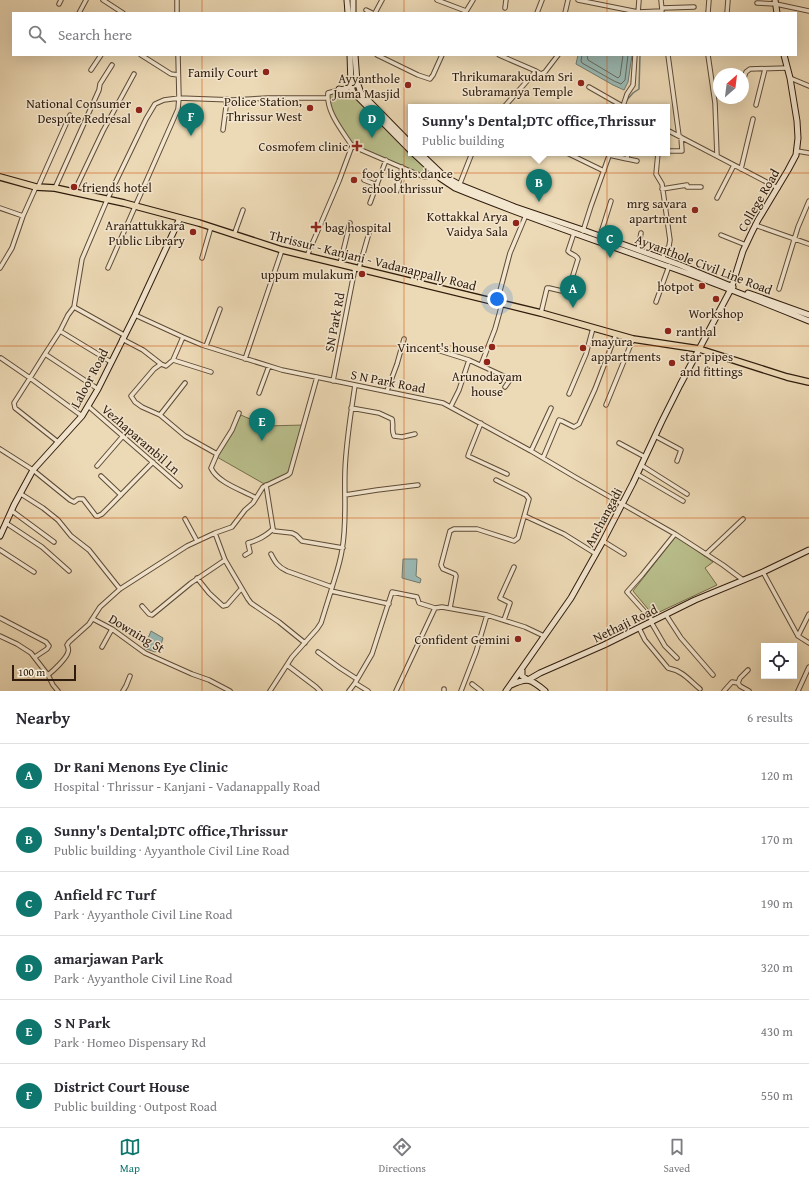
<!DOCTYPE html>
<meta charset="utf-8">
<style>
:root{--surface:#fff;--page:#f2f2f3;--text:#2b2b33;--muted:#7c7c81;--line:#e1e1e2;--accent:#0f766e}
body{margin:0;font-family:"Gentium Book Plus",serif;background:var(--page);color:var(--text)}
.controls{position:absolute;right:12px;bottom:12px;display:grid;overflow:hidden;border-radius:0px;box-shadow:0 4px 16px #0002}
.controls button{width:36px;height:36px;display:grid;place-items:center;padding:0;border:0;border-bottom:1px solid var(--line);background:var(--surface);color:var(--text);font:20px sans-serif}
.compass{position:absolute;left:713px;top:68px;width:36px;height:36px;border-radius:50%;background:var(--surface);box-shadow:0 4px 16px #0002;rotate:28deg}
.scale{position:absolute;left:12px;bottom:10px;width:64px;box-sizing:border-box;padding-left:4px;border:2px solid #2f1c0d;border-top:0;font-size:11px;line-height:14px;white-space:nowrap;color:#2f1c0d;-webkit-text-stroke:3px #f3e6cf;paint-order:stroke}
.you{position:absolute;left:497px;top:299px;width:14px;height:14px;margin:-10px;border:3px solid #fff;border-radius:50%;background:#1a73e8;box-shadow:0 0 0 6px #1a73e833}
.badge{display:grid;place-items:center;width:26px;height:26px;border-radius:50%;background:var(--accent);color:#fff;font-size:13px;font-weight:700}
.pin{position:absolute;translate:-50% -33px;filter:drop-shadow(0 1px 2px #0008)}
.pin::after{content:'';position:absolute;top:21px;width:14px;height:12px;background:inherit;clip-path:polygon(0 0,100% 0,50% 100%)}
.popup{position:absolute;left:408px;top:104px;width:262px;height:52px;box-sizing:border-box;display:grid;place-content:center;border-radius:0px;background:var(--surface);filter:drop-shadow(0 1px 3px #0005);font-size:13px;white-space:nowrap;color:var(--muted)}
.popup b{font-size:15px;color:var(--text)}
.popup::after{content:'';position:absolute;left:50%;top:100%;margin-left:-8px;border:8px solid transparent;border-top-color:var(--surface)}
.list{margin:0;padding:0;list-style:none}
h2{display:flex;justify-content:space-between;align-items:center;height:52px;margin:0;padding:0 16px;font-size:17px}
h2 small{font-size:13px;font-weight:400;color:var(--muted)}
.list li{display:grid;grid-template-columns:26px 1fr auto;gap:12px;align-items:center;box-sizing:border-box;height:64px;padding:0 16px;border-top:1px solid var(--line)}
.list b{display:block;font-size:15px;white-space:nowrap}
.list p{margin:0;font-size:13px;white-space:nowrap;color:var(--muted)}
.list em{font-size:13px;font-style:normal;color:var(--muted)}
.icon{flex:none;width:22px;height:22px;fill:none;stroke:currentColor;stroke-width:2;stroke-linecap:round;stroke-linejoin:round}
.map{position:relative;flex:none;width:809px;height:691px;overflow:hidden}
.search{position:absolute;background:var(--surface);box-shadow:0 4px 16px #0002;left:12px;right:12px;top:12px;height:44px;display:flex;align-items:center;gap:10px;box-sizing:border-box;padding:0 14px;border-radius:0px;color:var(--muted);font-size:15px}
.sheet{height:436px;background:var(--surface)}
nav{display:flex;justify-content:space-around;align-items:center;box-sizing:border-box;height:56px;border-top:1px solid var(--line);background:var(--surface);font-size:11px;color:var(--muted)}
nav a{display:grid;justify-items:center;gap:2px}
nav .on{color:var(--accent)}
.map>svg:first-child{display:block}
</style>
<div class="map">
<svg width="809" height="691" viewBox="0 0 809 691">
<rect width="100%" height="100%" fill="#ecd9b5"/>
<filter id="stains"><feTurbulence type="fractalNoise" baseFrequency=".005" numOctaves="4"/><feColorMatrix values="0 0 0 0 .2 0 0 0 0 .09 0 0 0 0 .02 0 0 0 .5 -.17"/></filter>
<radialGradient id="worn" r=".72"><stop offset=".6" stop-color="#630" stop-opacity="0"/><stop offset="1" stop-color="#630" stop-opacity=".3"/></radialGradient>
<path fill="#b9bf8c" stroke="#746e4c" d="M339,89L355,94L433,173L427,177L352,146L333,115L328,93Z
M241,415L265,426L304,425L290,473L266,485L217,457Z
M676,536L713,562L705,568L717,585L653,615L633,591Z"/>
<path fill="#9ab9b4" stroke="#6f7a71" d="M578,55H632L628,82L624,90L613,85L576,64Z
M403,559H417L416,576L421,579L420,583L402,578Z
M151,631L163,638L160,648L155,652L144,648Z"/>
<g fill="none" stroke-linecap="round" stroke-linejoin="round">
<path stroke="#646a60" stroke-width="1" d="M582,55L581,61L582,63L614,81L621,84L625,80L628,55
M587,55L588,60L618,78L620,76L623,55"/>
<path stroke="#6f7a71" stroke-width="1.5" d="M626,101L633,93L639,89L640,55"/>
<defs>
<path id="street" d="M103,0L123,13
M437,0L466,11
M578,0L638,12L662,11
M661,0L662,10
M757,3L776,4L809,11
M59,4L61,0
M505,8L506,0
M662,8L694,7
M366,10L372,13
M79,13L86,0
M177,13V0
M375,13L382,0
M465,13L473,0
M537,13L542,0
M565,13L568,0
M638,13L639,0
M708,13L709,0
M727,13L728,0
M141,55L171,74L178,75
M377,55L418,75L430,79L433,75L442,55
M499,55L536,71
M668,55L679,136
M708,55L715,103L717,156
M91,70L101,55
M790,78L809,86
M743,81L746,72L750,69L787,68
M589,87L624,107
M737,100L738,98
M756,105L765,69
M623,106L627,94L633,85L635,55
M504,107L536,71L541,74L545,72L558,55
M223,130L227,99
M667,130L778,188
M352,146L424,177L429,176L433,172
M667,151H682L681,137
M797,151L809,153
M567,153L604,171
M628,153L627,159L609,155L637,161
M658,153L656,174L662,184L670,240L669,246L664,253L663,259
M741,169L753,119
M364,180L377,185
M459,186L472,153
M38,187L70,115
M55,188L99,90L100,84L112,65
M662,189L687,185V187H701
M397,191L402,167
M74,192L103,131L134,74
M717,198L734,165
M370,203L386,160
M0,208L23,216
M755,225L809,244
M583,231L591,206L610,153
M234,235L243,210
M721,235L746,245
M600,236L611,201
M638,250L641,233
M307,256L339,181L352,146C342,130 326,112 328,93L357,85
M202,258L211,227
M340,264L350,223
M0,268L12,248L23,216L36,187
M108,268L178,109L179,98L178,55
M359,268L369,233
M779,289L798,227L809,201
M497,302L510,253L526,215
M656,302L669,266
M74,307L82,259L107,200L146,119L155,104L164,100L179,98L233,100L268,98H327
M541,313L547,288H549L566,292L569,288L578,259C576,254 571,255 568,251L574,233
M135,315L183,337L202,345L282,370L443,403L531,451L575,477L675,534L723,565L743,580
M60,331L45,354L98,389
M122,339L143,350L161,364L166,366L173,360L183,337
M206,346L220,309
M434,349L469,360L508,378L510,380L505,387
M1,358L30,378L45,354
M245,359L282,250
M173,360L211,372
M111,362L60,331L68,315L74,307L124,335
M161,364L154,369L131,396L135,402L142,407L160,415L185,436L217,454L232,430L239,413
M481,365L495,329L502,304
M333,381L355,268
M387,391L397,364L404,339
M259,393L269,366
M569,394L586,354L593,328
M606,405L633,339
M88,406L180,486
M451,406L459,390L469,360
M351,408L379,413L392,419C394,426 391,429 394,436L402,437L415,434
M160,415L185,383
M481,423L469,453L468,456L507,474
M655,436L681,450L677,461
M58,442L15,408L14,403L30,378L82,416
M619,443L645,457
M0,449L33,470L70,500L74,502L78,499H83L96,516H98L102,514L111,505L153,462
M531,451L551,408
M217,454L211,468C218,483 242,490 256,498
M543,458L559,420L562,421L574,427L579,424L595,389L616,334
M641,465L687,494
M97,466L123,436
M637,474L683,501
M101,476L121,495
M266,485L273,529L274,531L292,533L296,535L302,541L343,548
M21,494L43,508L58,520L71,536L89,550L120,589
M345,495L377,490L418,485
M12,511L54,542
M525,516L564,534L596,554
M185,519L197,541
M6,523L42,547L69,571
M215,533L225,560L248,599L251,603L279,622L305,643
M603,541L624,554
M0,550L34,572
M271,554C275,562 278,567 287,571L332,587
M706,554L743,519
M245,555L250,552L248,543C258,540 265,537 273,529
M763,572L798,636L809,643
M197,578L209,593L223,606L227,605L241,589
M331,591C335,577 340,564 342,550C347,524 344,496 345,470C346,442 351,413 355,385
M142,606L149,614L152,615L191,583L225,560
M450,608L456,576L455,574L443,569L441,565L450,531L454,529H477L511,540L514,541L518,538L529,499L526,495L496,480
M666,615L681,638L713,675
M0,618L46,642L49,646L47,649L35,657
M93,619L112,629L145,653L192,674L209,680L230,691
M504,620L510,603L500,598L514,567
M653,621L627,592L642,575L675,534
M651,622L665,646L677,658
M639,628L645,640L668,668C683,671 689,680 700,689
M0,636L17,644L31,653L48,675L53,685L58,691
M798,636L809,614
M102,647L112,629
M318,652L340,668L357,679
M287,665L316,687L320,691
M748,670L740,678L738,683L740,686L749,691
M48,675C53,671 67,658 68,652C69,650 68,647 67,645L69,642L89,624L100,607L120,589L187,546L215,533L232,527L245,510L253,503L263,487L288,475L290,473L317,377
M355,683L372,654L392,592L417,597L419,603L435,608L442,607L487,615L525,627L544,636
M472,684L481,691
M123,691L126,686L130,676
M270,691L292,657L317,629L321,623L331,591L389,604
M349,691L355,683L368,691
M396,691L435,608
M444,691V689
M461,691L476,652L487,615
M724,691L732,682L738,683
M798,691L809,667"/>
<path id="secondary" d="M347,0L348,13
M353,0V13
M775,0L777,13
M350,55L351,86L353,92L411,151
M355,55L357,82L361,93L411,144
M339,89L355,94
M413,153L440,178L455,188C523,216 592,239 661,264C711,281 760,301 809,321
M420,153L444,176L460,185L515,207L583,230L680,265L733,287
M748,293L809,315
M0,536L14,505L33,470L82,416L98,389L135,315L180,218
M522,670V676L528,680L540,673L604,645L695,600L763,572L809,550
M511,685C528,677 531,679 545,691
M506,691L571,598L603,541L633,483L662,421L680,385L731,289L743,251L751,234L758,220L788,170L796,155L798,138L797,121L790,78L784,55"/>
<path id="primary" d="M0,177L36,187L55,188L124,203L199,223L282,250L541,313L633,339L699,349L787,377L809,382"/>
</defs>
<use href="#street" stroke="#5e4b37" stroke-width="5.5"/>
<use href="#secondary" stroke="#2f1c0d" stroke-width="7"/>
<use href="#primary" stroke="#2f1c0d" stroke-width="8"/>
<use href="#street" stroke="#f3e6cf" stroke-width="3.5"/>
<use href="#secondary" stroke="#f3e6cf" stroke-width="5"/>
<use href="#primary" stroke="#ecd9b5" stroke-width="5.5"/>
</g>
<path fill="none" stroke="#cc500c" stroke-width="1" stroke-opacity="0.55" d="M202,0V13M404,0V13M607,0V13M202,55V691M404,55V691M607,55V691M0,173H809M0,346H809M0,518H809"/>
<g fill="#8f2418" stroke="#f3e6cf" stroke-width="1.5">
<circle cx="266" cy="72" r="4"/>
<circle cx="581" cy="83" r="4"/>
<circle cx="408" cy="85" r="4"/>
<circle cx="310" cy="108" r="4"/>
<circle cx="139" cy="110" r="4"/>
<path d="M355 140h4v4h4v4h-4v4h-4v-4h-4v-4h4z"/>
<circle cx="354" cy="180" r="4"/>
<circle cx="74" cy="187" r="4"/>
<circle cx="695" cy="210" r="4"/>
<circle cx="516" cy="223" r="4"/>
<path d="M314 221h4v4h4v4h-4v4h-4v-4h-4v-4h4z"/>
<circle cx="193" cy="232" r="4"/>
<circle cx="362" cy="274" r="4"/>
<circle cx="702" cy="286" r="4"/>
<circle cx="716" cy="299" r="4"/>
<circle cx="668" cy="331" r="4"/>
<circle cx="492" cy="347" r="4"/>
<circle cx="583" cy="348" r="4"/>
<circle cx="487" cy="362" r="4"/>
<circle cx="672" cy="363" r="4"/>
<circle cx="518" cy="639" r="4"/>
</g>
<g text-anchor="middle" stroke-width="3" stroke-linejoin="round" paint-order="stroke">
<g font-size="13" fill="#2f1c0d" stroke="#f3e6cf" text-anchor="end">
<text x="258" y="77">Family Court</text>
<text x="573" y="81">Thrikumarakudam Sri<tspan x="573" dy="15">Subramanya Temple</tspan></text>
<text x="400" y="83">Ayyanthole<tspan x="400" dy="15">Juma Masjid</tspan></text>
<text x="302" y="106">Police Station,<tspan x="302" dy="15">Thrissur West</tspan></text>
<text x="131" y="108">National Consumer<tspan x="131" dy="15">Despute Redresal</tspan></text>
<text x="348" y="151">Cosmofem clinic</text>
<text x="362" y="178" text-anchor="start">foot lights dance<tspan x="362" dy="15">school thrissur</tspan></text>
<text x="82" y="192" text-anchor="start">friends hotel</text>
<text x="687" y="208">mrg savara<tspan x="687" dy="15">apartment</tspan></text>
<text x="508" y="221">Kottakkal Arya<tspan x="508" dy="15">Vaidya Sala</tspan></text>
<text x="185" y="230">Aranattukkara<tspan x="185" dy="15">Public Library</tspan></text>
<text x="325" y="232" text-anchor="start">bag hospital</text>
<text x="354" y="279">uppum mulakum</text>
<text x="694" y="291">hotpot</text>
<text x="716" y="318" text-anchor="middle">Workshop</text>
<text x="676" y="336" text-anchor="start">ranthal</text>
<text x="591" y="346" text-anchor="start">mayura<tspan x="591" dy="15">appartments</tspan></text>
<text x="484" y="352">Vincent's house</text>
<text x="680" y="361" text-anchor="start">star pipes<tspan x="680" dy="15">and fittings</tspan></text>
<text x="487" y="381" text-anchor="middle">Arunodayam<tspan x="487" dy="15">house</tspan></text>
<text x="510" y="644">Confident Gemini</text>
</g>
<g font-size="13" fill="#2f1c0d" stroke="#f3e6cf">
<text transform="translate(758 200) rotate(-60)" y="5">College Road</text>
<text transform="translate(373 260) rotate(14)" y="5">Thrissur - Kanjani - Vadanappally Road</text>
<text transform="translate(704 264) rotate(21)" y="5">Ayyanthole Civil Line Road</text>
<text transform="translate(334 322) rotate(-79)" y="5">SN Park Rd</text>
<text transform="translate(89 378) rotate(-62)" y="5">Laloor Road</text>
<text transform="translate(388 381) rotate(11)" y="5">S N Park Road</text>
<text transform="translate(141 439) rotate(41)" y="5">Vezhaparambil Ln</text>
<text transform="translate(603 517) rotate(-62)" y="5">Anchangadi</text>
<text transform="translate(625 623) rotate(-26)" y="5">Nethaji Road</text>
<text transform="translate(137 633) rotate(31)" y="5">Downing St</text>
</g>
</g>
<rect width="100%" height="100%" filter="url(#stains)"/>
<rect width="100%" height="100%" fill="url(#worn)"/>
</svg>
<div class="controls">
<button><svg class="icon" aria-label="locate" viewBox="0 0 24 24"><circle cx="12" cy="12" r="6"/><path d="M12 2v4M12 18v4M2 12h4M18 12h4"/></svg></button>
</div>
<svg class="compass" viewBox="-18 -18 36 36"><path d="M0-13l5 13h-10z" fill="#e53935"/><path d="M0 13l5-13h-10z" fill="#7c7c81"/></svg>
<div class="scale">100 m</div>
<div class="you"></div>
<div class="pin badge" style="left:573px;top:308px">A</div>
<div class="pin badge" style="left:539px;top:202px">B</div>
<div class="popup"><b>Sunny's Dental;DTC office,Thrissur</b>Public building</div>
<div class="pin badge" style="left:610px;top:258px">C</div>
<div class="pin badge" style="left:372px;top:138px">D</div>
<div class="pin badge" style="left:262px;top:441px">E</div>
<div class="pin badge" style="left:191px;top:136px">F</div>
<div class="search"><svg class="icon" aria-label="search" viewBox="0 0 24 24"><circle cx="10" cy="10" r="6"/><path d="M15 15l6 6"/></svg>Search here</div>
</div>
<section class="sheet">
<h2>Nearby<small>6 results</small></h2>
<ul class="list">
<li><span class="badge">A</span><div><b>Dr Rani Menons Eye Clinic</b><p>Hospital · Thrissur - Kanjani - Vadanappally Road</p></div><em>120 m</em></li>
<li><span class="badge">B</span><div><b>Sunny's Dental;DTC office,Thrissur</b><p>Public building · Ayyanthole Civil Line Road</p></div><em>170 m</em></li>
<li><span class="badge">C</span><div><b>Anfield FC Turf</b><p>Park · Ayyanthole Civil Line Road</p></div><em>190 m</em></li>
<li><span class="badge">D</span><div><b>amarjawan Park</b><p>Park · Ayyanthole Civil Line Road</p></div><em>320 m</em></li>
<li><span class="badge">E</span><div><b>S N Park</b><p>Park · Homeo Dispensary Rd</p></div><em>430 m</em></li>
<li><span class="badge">F</span><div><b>District Court House</b><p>Public building · Outpost Road</p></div><em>550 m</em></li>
</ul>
</section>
<nav>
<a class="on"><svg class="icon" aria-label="map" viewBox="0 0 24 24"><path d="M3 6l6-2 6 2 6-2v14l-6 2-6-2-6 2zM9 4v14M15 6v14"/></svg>Map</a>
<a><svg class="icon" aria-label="directions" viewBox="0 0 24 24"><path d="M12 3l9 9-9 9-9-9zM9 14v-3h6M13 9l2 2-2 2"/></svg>Directions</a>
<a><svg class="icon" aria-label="saved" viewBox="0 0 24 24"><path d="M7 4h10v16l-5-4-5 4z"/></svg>Saved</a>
</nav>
